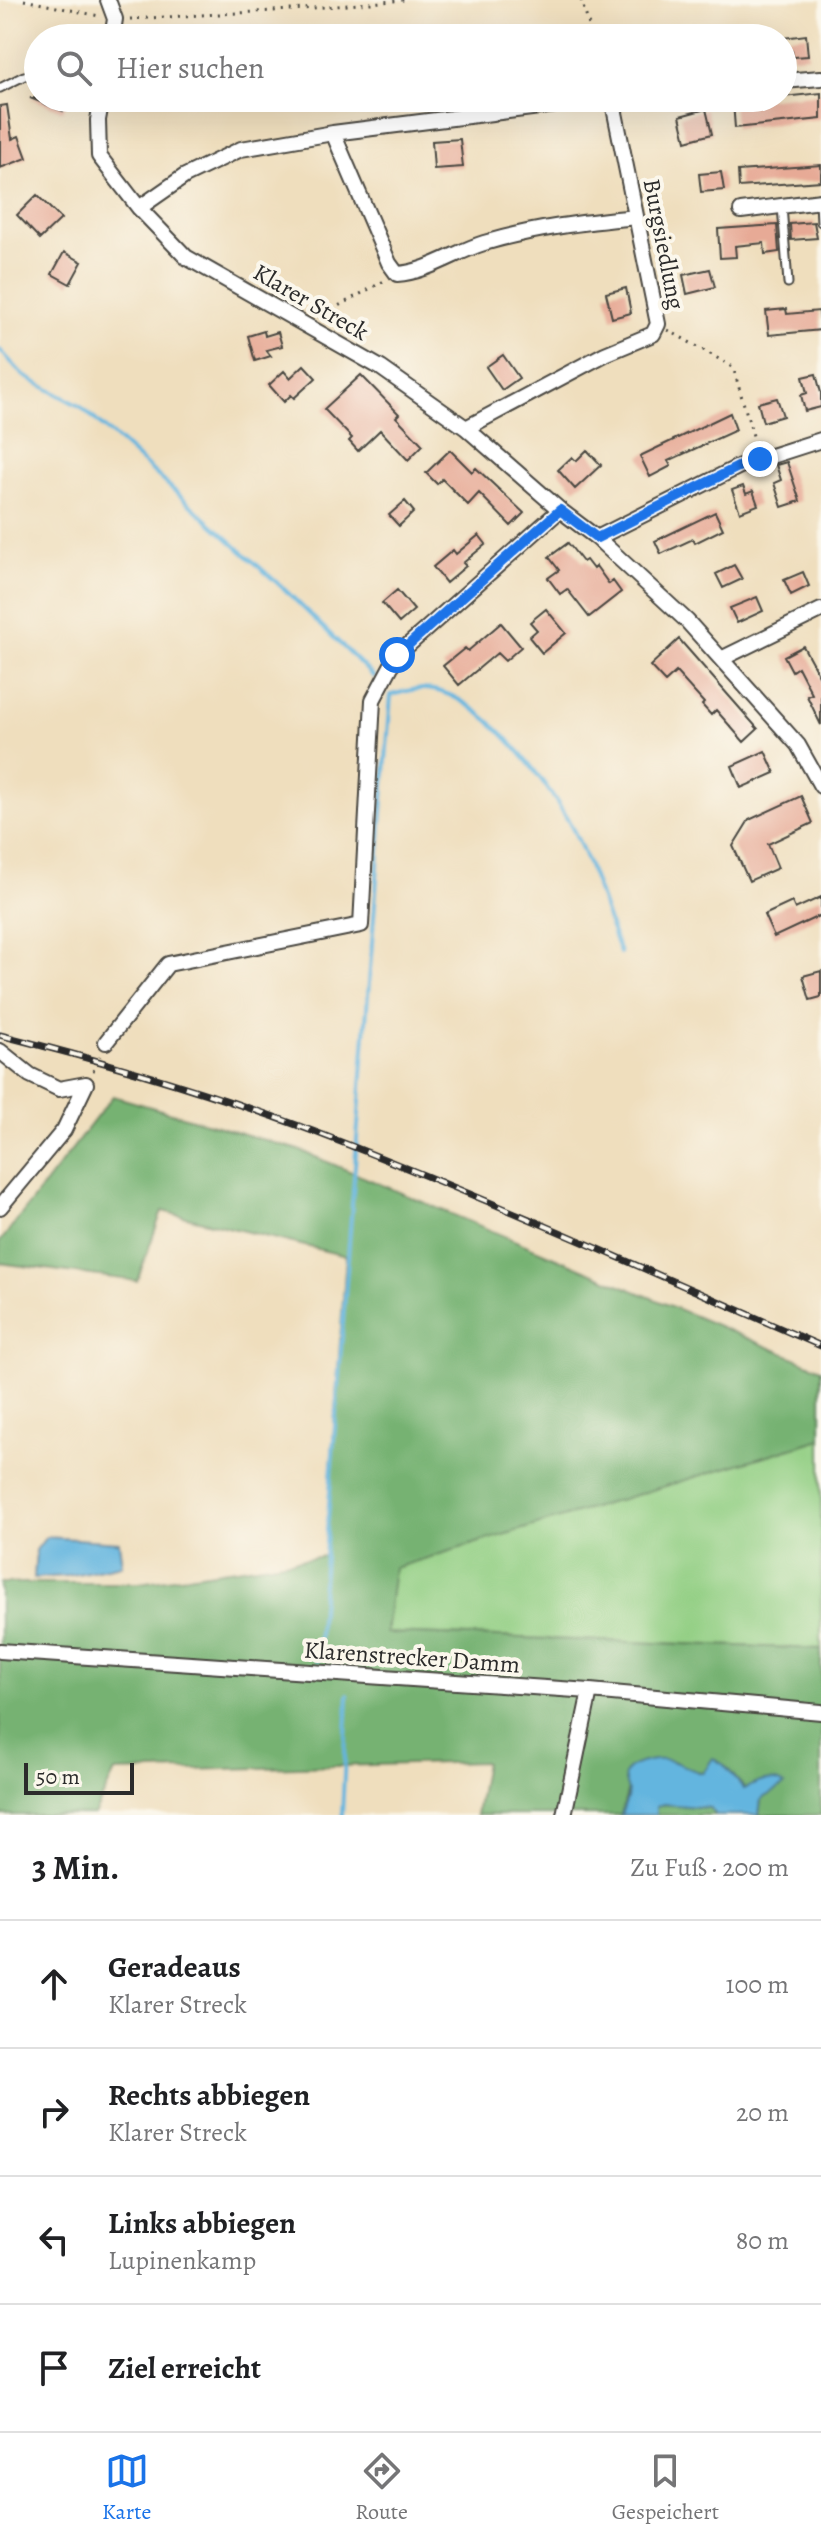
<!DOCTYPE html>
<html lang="de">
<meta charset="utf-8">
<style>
:root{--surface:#fff;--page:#f6f6f6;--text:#202124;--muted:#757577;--line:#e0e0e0;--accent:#1a73e8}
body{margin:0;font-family:Alegreya,serif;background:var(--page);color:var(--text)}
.scale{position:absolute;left:24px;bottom:20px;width:110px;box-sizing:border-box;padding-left:8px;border:4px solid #2b2b2b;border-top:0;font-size:22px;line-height:28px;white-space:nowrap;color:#2b2b2b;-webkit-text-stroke:6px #fbf7ec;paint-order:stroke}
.stop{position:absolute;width:24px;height:24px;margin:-18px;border:6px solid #1a73e8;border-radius:50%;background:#fff}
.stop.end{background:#1a73e8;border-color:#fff;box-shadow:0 2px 8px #0008}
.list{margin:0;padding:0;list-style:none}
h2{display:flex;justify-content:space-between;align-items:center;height:104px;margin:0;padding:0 32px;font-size:34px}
h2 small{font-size:26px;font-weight:400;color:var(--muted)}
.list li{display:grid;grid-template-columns:52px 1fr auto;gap:24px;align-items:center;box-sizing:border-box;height:128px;padding:0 32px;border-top:2px solid var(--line)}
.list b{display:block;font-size:30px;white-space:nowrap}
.list p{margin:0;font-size:26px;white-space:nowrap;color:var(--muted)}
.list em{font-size:26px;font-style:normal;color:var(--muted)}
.icon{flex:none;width:44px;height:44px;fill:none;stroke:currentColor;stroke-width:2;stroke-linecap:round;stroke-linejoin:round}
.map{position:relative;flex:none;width:821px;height:1815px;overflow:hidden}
.search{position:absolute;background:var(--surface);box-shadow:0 8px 32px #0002;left:24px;right:24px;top:24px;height:88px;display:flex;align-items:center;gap:20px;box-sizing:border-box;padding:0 28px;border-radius:44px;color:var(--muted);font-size:30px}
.sheet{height:616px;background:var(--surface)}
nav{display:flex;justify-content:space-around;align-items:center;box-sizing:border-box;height:112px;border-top:2px solid var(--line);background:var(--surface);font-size:22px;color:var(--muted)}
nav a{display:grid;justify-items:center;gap:4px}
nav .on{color:var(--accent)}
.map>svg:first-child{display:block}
</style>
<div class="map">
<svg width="821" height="1815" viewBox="0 0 821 1815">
<rect width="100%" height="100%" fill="#fbf7ec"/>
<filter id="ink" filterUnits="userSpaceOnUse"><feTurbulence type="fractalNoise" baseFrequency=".0125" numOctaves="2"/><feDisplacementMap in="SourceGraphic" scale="16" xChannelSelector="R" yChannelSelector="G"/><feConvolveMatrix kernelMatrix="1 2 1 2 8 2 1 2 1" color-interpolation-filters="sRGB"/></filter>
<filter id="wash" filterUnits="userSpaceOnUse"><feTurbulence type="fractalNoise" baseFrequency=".006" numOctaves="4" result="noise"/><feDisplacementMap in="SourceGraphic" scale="32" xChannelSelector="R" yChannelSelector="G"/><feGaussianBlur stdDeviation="1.8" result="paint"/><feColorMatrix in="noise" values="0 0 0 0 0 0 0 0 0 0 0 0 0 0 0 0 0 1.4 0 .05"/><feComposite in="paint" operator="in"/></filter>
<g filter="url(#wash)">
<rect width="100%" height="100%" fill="#efdebd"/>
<path fill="#93cf84" stroke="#5f7d58" stroke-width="2" d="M821,1439V1649L386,1633L393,1568Z"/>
<path fill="#76b272" stroke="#506e4e" stroke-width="2" d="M113,1096L299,1150L821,1369V1439L394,1568L386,1633L821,1649V1815H759L761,1799L784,1785L745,1789L724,1765L704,1773L687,1769L673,1761L643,1762L634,1766L621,1815H476L485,1762L115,1772L94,1815H0V1583H139L325,1556L346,1256L162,1211L137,1281L0,1263V1242Z
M663,1804L710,1808L716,1815H656V1807Z"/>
<path fill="#64b5df" stroke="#487085" stroke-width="2" d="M46,1537L119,1542L122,1565L67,1576L34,1578L36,1550Z
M713,1758L724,1765L744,1789C758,1782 771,1776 785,1785L761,1799L759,1815H716L710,1808L663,1804L656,1807V1815H621C623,1807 628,1800 628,1791C627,1784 622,1779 626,1772C633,1761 662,1757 674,1762C684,1765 692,1771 703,1773Z"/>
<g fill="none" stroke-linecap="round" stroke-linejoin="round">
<path stroke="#64b5df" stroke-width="4" d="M0,350L24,376L81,407L284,589L374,677
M317,1661L391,695C400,693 411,689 421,689C481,687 557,793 579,842C595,878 606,916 620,953
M342,1815L348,1695"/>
</g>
<g id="blocks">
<path fill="#e7aa96" d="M806,35L808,56L793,57L792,51L784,52L782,38Z
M821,93V119L735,128L733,102Z
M30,98H68L63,111Z
M7,105L12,139L19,136L27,158L0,168V106Z
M706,109L712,134L686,141L680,116Z
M460,139L463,167L434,169L432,141Z
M821,165V181L739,187L738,171Z
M721,172L724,190L701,192L699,174Z
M37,195L61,219L40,239L17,215Z
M814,222L817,238L791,240L790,224Z
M777,225L779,252L765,254L764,243L735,246L736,257L720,258L718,229Z
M64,252L82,262L70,284L52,274Z
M710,269L715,287L687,294L683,275Z
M626,288L631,313L612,318L606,293Z
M786,309L787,314L819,311L821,330L769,335L766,311Z
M264,331L265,336L278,332L282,346L266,350L271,356L255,361L248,336Z
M503,355L519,378L502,390L486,367Z
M304,365L316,378L294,398L291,395L284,402L269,385L284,371L290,378Z
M816,374L821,393V407L805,411L801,395L807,393L803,377Z
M361,375L399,414L396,417L423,445L408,460L380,430L358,451L349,441L352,438L324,409Z
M777,398L783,416L763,422L758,403Z
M730,413L736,430L668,461L671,466L650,477L640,456Z
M450,450L472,472L476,468L524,513L511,526L479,493L468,505L442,479L437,484L426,473Z
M587,450L601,465L575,489L558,470L572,457L576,461Z
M787,462L800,501L782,507L774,483L781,480L776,465Z
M743,486L746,494L753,491L758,505L740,512L732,490Z
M405,501L414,512L399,526L389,515Z
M715,512L723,529L695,543L693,539L661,554L655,541Z
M479,535L486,544L463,563L466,566L446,583L433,567L453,550L456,554Z
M568,543L583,562L586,560L593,569L596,566L609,584L613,581L621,592L589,617L567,589L560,594L548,578L559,570L549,557Z
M734,565L742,579L723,588L716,574Z
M803,572L809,586L791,595L784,580Z
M397,590L414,610L399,623L382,603Z
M757,597L763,611L737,623L730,608Z
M546,609L566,633L542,653L529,637L537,630L530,622Z
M501,623L521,647L505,661L497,653L459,685L443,666L465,648L468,651Z
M679,639L758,729L744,742L716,710L711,715L702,705L704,703L676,672L665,682L650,666Z
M803,646L821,679V725L807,696L812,694L798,667L792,671L784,656Z
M765,751L775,773L741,788L732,766Z
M801,796L813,823L768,844L778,868L749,881L733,846L749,820Z
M821,897V915L774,937L764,915L792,902L795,909Z
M821,971V997L810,1000L803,976Z"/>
</g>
</g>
<g filter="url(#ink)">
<use href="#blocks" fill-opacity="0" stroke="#484641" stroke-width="2"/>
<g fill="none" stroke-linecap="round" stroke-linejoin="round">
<defs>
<path id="lane" d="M0,88L24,76L38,75
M820,202L821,222
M782,206L788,283"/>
<path id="street" d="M108,0L115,19L112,38
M783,81L821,78
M102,98L98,120L99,156L139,208L186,257L381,368L466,428L560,510L597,538L687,621L798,745L821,786
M333,133L389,263L397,274C428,272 455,252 484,243C534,228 585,222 636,217
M139,208L185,176L241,149L333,133L611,98
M741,211L821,201
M466,428L605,354L653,334L658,324L612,98
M597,538L740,466L821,440
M721,659L821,610
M106,1042L168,964L361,925L373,700L397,655L560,510
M0,1051L30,1075L59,1089L86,1084
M0,1207L64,1130L86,1084
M0,1651L590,1691L821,1712
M564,1815L590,1691"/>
</defs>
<use href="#lane" stroke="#484641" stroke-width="11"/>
<use href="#street" stroke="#484641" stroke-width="18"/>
<path stroke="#484641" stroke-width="3" stroke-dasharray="2 6" stroke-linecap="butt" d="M24,0L99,16
M581,0L593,38
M130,19L291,10L404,0
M318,317L386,280
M668,330L733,367L756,446
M93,1071L100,1056"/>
<use href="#lane" stroke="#fff" stroke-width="7"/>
<use href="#street" stroke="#fff" stroke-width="14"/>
<defs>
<path id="rail" d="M0,1035C115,1064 230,1098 341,1142C503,1205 662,1277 821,1346"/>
</defs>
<use href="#rail" stroke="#2b2b2b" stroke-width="7"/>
<use href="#rail" stroke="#fbf7ec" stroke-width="4" stroke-dasharray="12" stroke-linecap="butt"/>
</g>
</g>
<g fill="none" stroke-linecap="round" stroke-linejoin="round" filter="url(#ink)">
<path stroke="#1a73e8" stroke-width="10" d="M397,655L560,510L597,538L740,466L760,459"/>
</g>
<g text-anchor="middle" stroke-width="8" stroke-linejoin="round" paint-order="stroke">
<g font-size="24" fill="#2b2b2b" stroke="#fbf7ec">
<text transform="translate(664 244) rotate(79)" y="8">Burgsiedlung</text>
<text transform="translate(311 302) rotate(30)" y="8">Klarer Streck</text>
<text transform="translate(412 1657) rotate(4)" y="8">Klarenstrecker Damm</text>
</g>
</g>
</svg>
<div class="scale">50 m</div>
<div class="stop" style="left:397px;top:655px"></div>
<div class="stop end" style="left:760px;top:459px"></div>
<div class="search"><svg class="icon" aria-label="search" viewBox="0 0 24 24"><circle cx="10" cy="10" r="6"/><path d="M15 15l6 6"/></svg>Hier suchen</div>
</div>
<section class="sheet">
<h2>3 Min.<small>Zu Fuß · 200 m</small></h2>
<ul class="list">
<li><svg class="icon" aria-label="ahead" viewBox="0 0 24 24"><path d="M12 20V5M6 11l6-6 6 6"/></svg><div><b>Geradeaus</b><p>Klarer Streck</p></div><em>100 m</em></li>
<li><svg class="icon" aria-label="right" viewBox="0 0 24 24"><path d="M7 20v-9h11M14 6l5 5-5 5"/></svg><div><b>Rechts abbiegen</b><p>Klarer Streck</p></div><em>20 m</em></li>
<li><svg class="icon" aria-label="left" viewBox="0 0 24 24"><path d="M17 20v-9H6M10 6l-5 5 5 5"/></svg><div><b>Links abbiegen</b><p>Lupinenkamp</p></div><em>80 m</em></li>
<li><svg class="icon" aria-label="arrive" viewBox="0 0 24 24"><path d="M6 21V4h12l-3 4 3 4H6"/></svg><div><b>Ziel erreicht</b></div></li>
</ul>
</section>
<nav>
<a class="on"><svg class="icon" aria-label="map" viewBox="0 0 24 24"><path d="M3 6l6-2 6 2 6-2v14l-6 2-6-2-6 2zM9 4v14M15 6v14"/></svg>Karte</a>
<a><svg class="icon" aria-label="directions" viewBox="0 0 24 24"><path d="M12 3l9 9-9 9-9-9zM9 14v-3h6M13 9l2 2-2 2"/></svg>Route</a>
<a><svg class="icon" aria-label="saved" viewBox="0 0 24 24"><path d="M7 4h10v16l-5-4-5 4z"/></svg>Gespeichert</a>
</nav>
